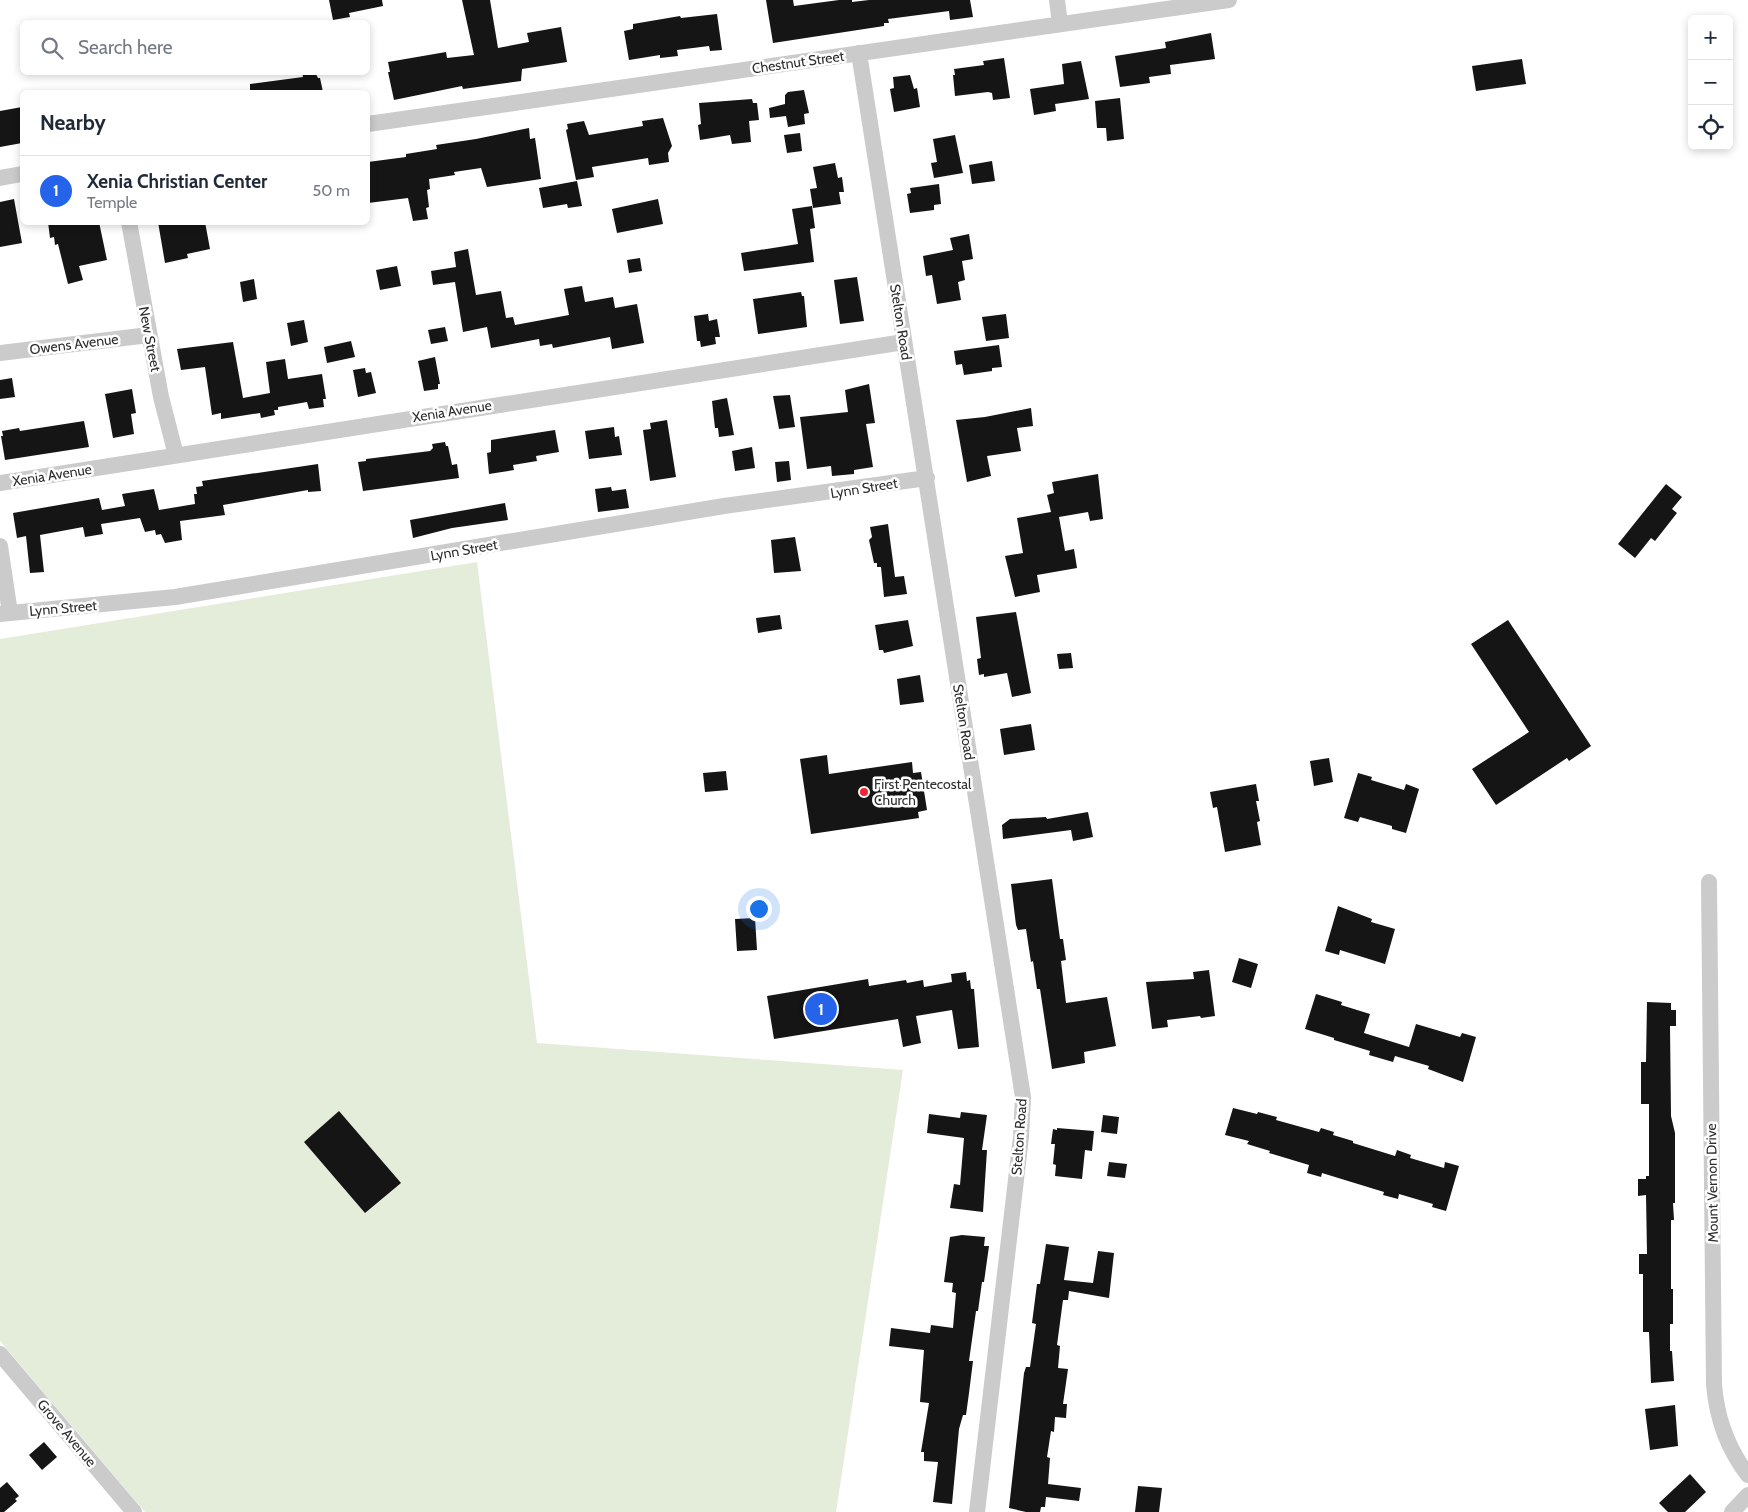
<!DOCTYPE html>
<meta charset="utf-8">
<style>
:root{--surface:#fff;--page:#f6f6f7;--text:#1f2937;--muted:#747a83;--line:#e0e1e3;--accent:#2563eb}
body{margin:0;font-family:Cabin,sans-serif;background:var(--page);color:var(--text)}
.controls{position:absolute;right:15px;top:15px;display:grid;overflow:hidden;border-radius:8px;box-shadow:0 2px 8px #0003}
.controls button{width:45px;height:45px;display:grid;place-items:center;padding:0;border:0;border-bottom:1px solid var(--line);background:var(--surface);color:var(--text);font:25px sans-serif}
.you{position:absolute;left:758px;top:908px;width:18px;height:18px;margin:-12px;border:4px solid #fff;border-radius:50%;background:#1a73e8;box-shadow:0 0 0 8px #1a73e833}
.badge{display:grid;place-items:center;width:32px;height:32px;border-radius:50%;background:var(--accent);color:#fff;font-size:16px;font-weight:700}
.pin{position:absolute;translate:-50% -50%;border:2px solid #fff;box-shadow:0 1px 5px #0006}
.list{margin:0;padding:0;list-style:none}
h2{display:flex;justify-content:space-between;align-items:center;height:65px;margin:0;padding:0 20px;font-size:21px}
h2 small{font-size:16px;font-weight:400;color:var(--muted)}
.list li{display:grid;grid-template-columns:32px 1fr auto;gap:15px;align-items:center;box-sizing:border-box;height:70px;padding:0 20px;border-top:1px solid var(--line)}
.list b{display:block;font-size:19px;white-space:nowrap}
.list p{margin:0;font-size:16px;white-space:nowrap;color:var(--muted)}
.list em{font-size:16px;font-style:normal;color:var(--muted)}
.icon{flex:none;width:28px;height:28px;fill:none;stroke:currentColor;stroke-width:2;stroke-linecap:round;stroke-linejoin:round}
.map{position:relative;flex:none;width:1748px;height:1512px;overflow:hidden}
.search{position:absolute;background:var(--surface);box-shadow:0 2px 8px #0003;left:20px;top:20px;width:350px;height:55px;display:flex;align-items:center;gap:12px;box-sizing:border-box;padding:0 18px;border-radius:8px;color:var(--muted);font-size:19px}
.panel{position:absolute;background:var(--surface);box-shadow:0 2px 8px #0003;left:20px;top:90px;width:350px;height:135px;border-radius:8px}
.map>svg:first-child{display:block}
</style>
<div class="map">
<svg width="1748" height="1512" viewBox="0 0 1748 1512">
<rect width="100%" height="100%" fill="#fff"/>
<path fill="#e4ecda" d="M477,562L537,1043L903,1070L836,1512H145L0,1341V639Z"/>
<path fill="#151515" d="M329,0H382L383,6L349,13L350,17L333,20Z
M462,0H490L498,48L529,42L527,33L561,27L567,62L522,69L521,81L463,89L462,86L394,100L388,72H390L388,62L446,52L447,58L474,55Z
M766,0H793L794,6L839,0H852V2L869,0H970L973,17L950,20L949,11L888,19L889,23H884V26L773,43Z
M717,14L722,50L710,51L709,46L677,50L678,56L660,58V55L629,60L624,31L633,29V24L680,16L681,18Z
M1211,33L1215,59L1170,65L1171,74L1149,77L1150,83L1120,87L1115,56L1166,48L1165,42Z
M1004,58L1010,98L993,100L992,93L988,92L955,96L953,75H955L954,69L984,65L983,61Z
M1522,59L1526,84L1476,91L1472,66Z
M1081,61L1089,99L1055,104L1056,111L1034,115L1030,89L1064,84L1062,64Z
M302,72H315L318,78H320L323,92H250V84L303,77Z
M910,75L914,89L917,88L920,107L894,112L890,89L894,88L893,77Z
M804,90L809,113L804,114L805,124L788,127L786,116L770,118L769,108L785,104V95L788,92Z
M1120,98L1124,139L1107,141L1106,128H1097L1095,101Z
M752,99L753,103H757L759,120L749,121L751,142L732,144L730,135L700,140L698,125L701,124L699,103Z
M22,107V143L0,147V111Z
M663,118L672,146L668,153L669,162L649,165L648,158L592,167L594,177L576,180L566,130L568,129L567,124L584,121L589,135L643,126L642,121Z
M529,128L530,139L535,138L541,179L487,187L481,168L454,172L455,175L429,179L430,189L427,190L429,207L426,208L428,219L413,221L408,198L368,203V162L406,157V154L437,149L436,145L476,139Z
M800,133L802,151L787,153L784,135Z
M955,135L963,173L934,178L931,163L937,162L933,139Z
M992,161L995,181L972,184L969,165Z
M835,163L838,178L842,177L844,192H839L841,204L813,208L810,189L817,188L813,167Z
M577,181L582,206L568,208L567,204L543,208L539,188Z
M939,184L941,204L934,205V210L910,213L907,194L911,193L910,188Z
M14,199L22,243L0,247V202Z
M658,199L663,224L617,233L612,209Z
M812,206L815,228L810,229L814,262L744,271L741,253L798,244L792,209Z
M48,222H99L107,260L79,266L83,280L68,284L58,244L55,245L54,237L50,238Z
M158,222H205L210,249L187,254L188,258L165,263Z
M969,234L973,259L962,261L965,280L958,282L961,300L937,304L932,275L926,276L923,256L953,250L950,238Z
M468,249L476,295L501,291L506,318L513,317L515,325L569,315L564,289L582,286L585,302L613,297L615,308L637,304L644,343L612,349L610,337L553,348L552,344L540,346L539,339L491,348L487,327L463,332L455,282L433,285L431,271L456,267L454,252Z
M640,258L642,271L629,273L627,260Z
M397,266L401,286L380,290L376,270Z
M857,277L864,321L840,324L834,280Z
M254,279L257,299L243,302L240,282Z
M801,292L802,296H804L807,327L758,334L753,299Z
M708,314L709,321L717,319L720,337H715L716,344L701,347L700,341H697L694,316Z
M1006,314L1009,338L986,341L982,317Z
M304,320L308,342L291,346L287,323Z
M445,327L448,341L431,344L428,330Z
M351,341L355,357L327,363L324,347Z
M233,342L243,398L270,393L266,362L285,359L288,379L322,374L326,399H323L324,407L309,409L307,402L278,407V410H274L275,415L261,418L260,413L221,419V413L212,415L205,367L181,370L177,349Z
M999,345L1002,367L992,368V371L964,375L962,364L956,365L954,351Z
M435,357L440,384H438V389L424,391L418,361Z
M365,368L366,373L371,372L376,393L358,397L353,370Z
M12,378L15,397L0,399V380Z
M869,384L875,423L866,424L873,467L854,470V474L832,476L831,466L807,469L800,417L848,412L845,390Z
M132,389L136,413L131,414L134,434L113,438L105,394Z
M790,395L795,427L779,429L773,396Z
M727,398L734,435L719,437L718,428H715L712,401Z
M1031,408L1033,426L1017,428L1021,451L987,456L991,476L967,482L956,420L985,417Z
M667,420L676,477L650,481L643,430L651,429L650,423Z
M84,421L89,447L5,460L1,436H3L2,431L19,428L20,431Z
M614,427L615,437L619,436L622,455L589,459L585,431Z
M555,430L559,452L536,456L537,461L513,465L514,470L489,474L487,453L491,452V440Z
M445,442L446,446H448L452,465L457,464L459,478L363,491L358,462L366,461V459L430,451L433,448L432,444Z
M752,447L755,468L735,471L732,451Z
M789,461L791,480L777,482L775,462Z
M318,464L321,491L308,492V490L223,505L225,515L180,521L182,540L165,543L161,534L156,535L155,530L145,532L140,518L101,524L103,534L85,537L83,527L40,535L44,572L30,573L26,536L17,538L13,513L99,498L102,510L125,506L122,494L154,489L159,510L195,504L194,494H197L196,487L203,486L202,481Z
M1098,474L1103,519L1090,521L1088,512L1059,517L1065,551L1074,549L1077,568L1037,575L1040,592L1015,597L1005,556L1023,553L1017,518L1051,512L1047,495L1054,493L1052,482Z
M1666,484L1682,497L1672,509L1677,513L1655,541L1651,538L1635,558L1618,544Z
M611,487L612,491L626,489L629,508L598,512L595,489Z
M505,503L508,520L452,528L413,538L410,520Z
M888,524L895,577L904,576L907,594L884,597L881,567H877V563H874L869,540L872,537L870,527Z
M795,537L801,571L774,573L771,540Z
M1016,612L1031,693L1012,697L1007,673L984,677V674L979,675L977,659L981,658L976,617Z
M780,615L782,629L758,633L756,618Z
M908,620L913,646L884,653L883,650H879L875,625Z
M1508,620L1591,746L1569,761L1567,758L1496,805L1472,769L1529,732L1471,644Z
M1071,653L1073,668L1059,669L1057,654Z
M920,675L924,702L900,705L897,679Z
M1031,724L1035,750L1004,755L1000,729Z
M827,755L829,774L912,762L913,773L921,772L927,810L918,812L919,818L811,834L800,759Z
M1329,758L1333,782L1314,786L1310,761Z
M726,771L728,790L705,792L703,773Z
M1358,773L1372,777L1371,780L1404,790L1406,784L1419,789L1406,833L1392,829V826L1360,817L1358,822L1344,818Z
M1256,784L1259,801H1256L1260,821L1257,822L1261,845L1225,852L1217,807L1213,808L1210,792Z
M1088,812L1093,837L1073,841L1071,830L1003,839L1002,825L1010,819L1046,817L1047,819Z
M1052,879L1060,939H1063L1066,960L1061,961L1066,1003L1107,997L1116,1046L1084,1052L1085,1063L1052,1069L1040,989H1037L1033,961L1031,962L1026,929L1018,930L1016,925L1011,884Z
M1338,906L1372,919L1371,922L1395,929L1385,964L1340,950L1339,955L1325,951Z
M755,918L757,950L737,951L735,919Z
M1239,958L1258,964L1251,988L1232,982Z
M1209,970L1215,1016L1201,1018L1200,1016L1167,1020L1168,1027L1152,1029L1146,982L1194,979L1193,972Z
M966,972L967,981L970,980L971,989H974L979,1047L958,1049L952,1010L916,1016L921,1043L903,1047L898,1019L774,1039L767,996L868,979L869,986L906,980L907,983L923,980L924,987L952,982L951,974Z
M1316,994L1342,1002L1341,1005L1370,1014L1364,1033L1409,1047L1416,1024L1460,1037L1462,1033L1476,1037L1463,1082L1428,1069L1429,1066L1395,1056L1393,1062L1369,1055L1370,1051L1334,1040V1038L1305,1029Z
M1647,1002L1671,1003V1010H1676V1026H1670L1671,1116L1675,1133V1203H1673L1674,1220H1671V1289H1673V1324H1670V1351H1672L1674,1381L1651,1383L1649,1332H1643V1274H1639V1254H1647L1646,1195L1638,1196V1179H1646V1176H1649V1104H1641V1062H1646Z
M1233,1108L1257,1114L1258,1112L1277,1117L1276,1120L1319,1132L1321,1128L1334,1132L1333,1135L1353,1141V1143L1395,1156L1397,1150L1411,1155L1410,1158L1444,1168L1445,1162L1459,1166L1446,1211L1432,1207L1433,1204L1399,1194L1398,1199L1383,1195L1384,1192L1322,1173L1321,1177L1307,1173L1309,1165L1269,1153L1270,1151L1247,1144L1249,1141L1225,1135Z
M339,1111L401,1183L365,1213L304,1142Z
M961,1112L987,1115L982,1150H987L983,1212L950,1208L954,1184L960,1185L964,1138L927,1133L929,1114L960,1118Z
M1103,1115L1119,1117L1117,1134L1101,1132Z
M1057,1128L1094,1131L1092,1151L1085,1150L1082,1179L1055,1176L1056,1165L1053,1164L1055,1144H1051L1053,1129L1057,1130Z
M1109,1162L1127,1164L1125,1178L1107,1176Z
M962,1235L985,1237L984,1246H989L984,1282H982L978,1311H976L969,1361H973L969,1393L966,1415H963L959,1429L952,1504L933,1502L938,1462L924,1461V1452H921L929,1403L920,1402L924,1350L889,1346L891,1328L930,1333L931,1325L953,1328L956,1293L952,1292L953,1283L944,1282L950,1237Z
M1046,1244L1069,1247L1064,1280L1093,1283L1098,1251L1114,1253L1109,1298L1069,1291L1068,1300H1063L1057,1345L1060,1346L1058,1368L1068,1369L1063,1404H1067L1066,1418L1055,1417L1054,1432L1051,1431L1047,1457L1050,1458L1048,1484L1081,1488L1079,1501L1046,1497L1045,1507H1041L1040,1512H1026L1009,1508L1024,1373L1026,1367H1030L1036,1324L1032,1323L1037,1284H1040Z
M1675,1405L1678,1446L1650,1450L1645,1409Z
M44,1442L57,1457L42,1470L29,1455Z
M1690,1474L1706,1492L1685,1512H1668L1659,1503Z
M7,1482L19,1496L15,1499L17,1501L4,1512H0V1488Z
M1138,1486L1162,1488L1159,1512H1135Z"/>
<g fill="none" stroke-linecap="round" stroke-linejoin="round">
<path stroke="#cbcbcb" stroke-width="16" d="M1057,0L1060,24
M859,53L1023,1097L1021,1137L977,1512
M368,124L1229,0
M0,178L22,174
M129,222L161,397L176,455
M0,353L149,335
M0,483L904,342
M0,546L10,613
M0,614L175,597L724,506L927,478
M1709,882L1714,1385C1717,1419 1727,1448 1748,1475
M0,1354L134,1512
M1732,1512L1748,1495"/>
</g>
<circle fill="#f12437" stroke="#fff" stroke-width="2" cx="864" cy="792" r="5"/>
<g text-anchor="middle" stroke-width="5" stroke-linejoin="round" paint-order="stroke">
<g font-size="14" fill="#2e2e2e" stroke="#fff">
<text transform="translate(798 62) rotate(-8)" y="5">Chestnut Street</text>
<text transform="translate(901 322) rotate(81)" y="5">Stelton Road</text>
<text transform="translate(150 339) rotate(79)" y="5">New Street</text>
<text transform="translate(74 344) rotate(-7)" y="5">Owens Avenue</text>
<text transform="translate(452 411) rotate(-9)" y="5">Xenia Avenue</text>
<text transform="translate(52 475) rotate(-9)" y="5">Xenia Avenue</text>
<text transform="translate(864 488) rotate(-9)" y="5">Lynn Street</text>
<text transform="translate(464 550) rotate(-10)" y="5">Lynn Street</text>
<text transform="translate(63 608) rotate(-5)" y="5">Lynn Street</text>
<text transform="translate(964 722) rotate(81)" y="5">Stelton Road</text>
<text transform="translate(1019 1137) rotate(-86)" y="5">Stelton Road</text>
<text transform="translate(1712 1183) rotate(-91)" y="5">Mount Vernon Drive</text>
<text transform="translate(67 1433) rotate(50)" y="5">Grove Avenue</text>
</g>
<g font-size="14" fill="#2e2e2e" stroke="#fff" text-anchor="start">
<text x="874" y="789">First Pentecostal<tspan x="874" dy="16">Church</tspan></text>
</g>
</g>
</svg>
<div class="controls">
<button>+</button>
<button>−</button>
<button><svg class="icon" aria-label="locate" viewBox="0 0 24 24"><circle cx="12" cy="12" r="6"/><path d="M12 2v4M12 18v4M2 12h4M18 12h4"/></svg></button>
</div>
<div class="you"></div>
<div class="pin badge" style="left:821px;top:1009px">1</div>
<div class="search"><svg class="icon" aria-label="search" viewBox="0 0 24 24"><circle cx="10" cy="10" r="6"/><path d="M15 15l6 6"/></svg>Search here</div>
<section class="panel">
<h2>Nearby<small></small></h2>
<ul class="list">
<li><span class="badge">1</span><div><b>Xenia Christian Center</b><p>Temple</p></div><em>50 m</em></li>
</ul>
</section>
</div>
